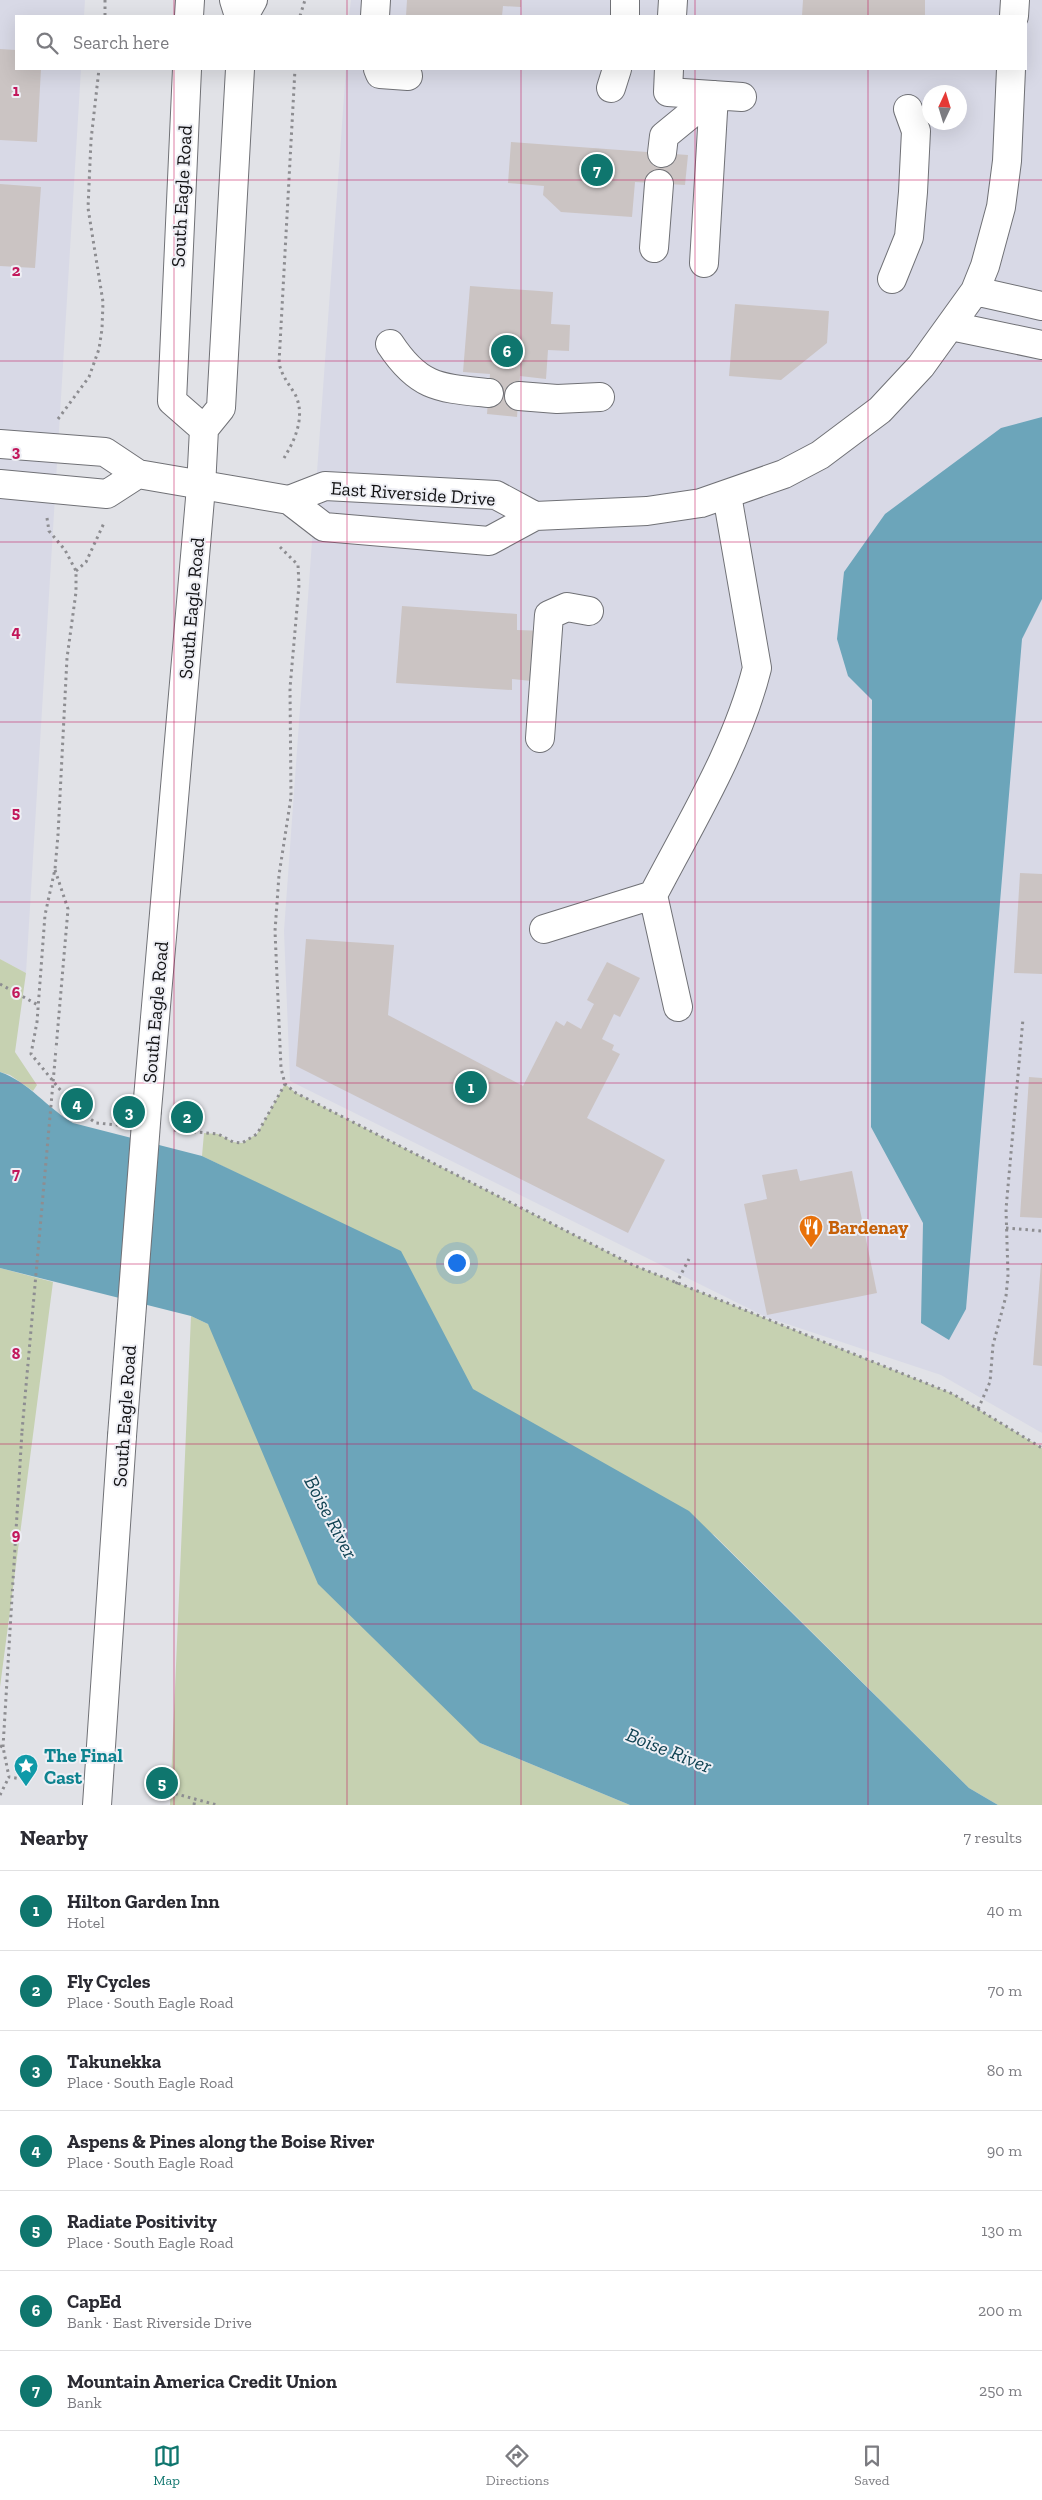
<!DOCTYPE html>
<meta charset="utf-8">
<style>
:root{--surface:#fff;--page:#f2f2f3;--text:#2b2b33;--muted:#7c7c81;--line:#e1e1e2;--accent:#0f766e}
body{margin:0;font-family:"Zilla Slab",serif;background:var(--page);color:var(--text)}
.compass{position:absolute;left:922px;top:85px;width:45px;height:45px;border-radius:50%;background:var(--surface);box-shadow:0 5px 20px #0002;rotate:4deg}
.you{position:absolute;left:456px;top:1262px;width:18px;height:18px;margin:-12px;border:4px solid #fff;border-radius:50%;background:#1a73e8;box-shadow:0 0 0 8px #1a73e833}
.badge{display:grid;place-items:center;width:32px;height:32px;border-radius:50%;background:var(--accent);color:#fff;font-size:16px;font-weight:700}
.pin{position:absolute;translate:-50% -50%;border:2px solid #fff;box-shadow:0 1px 5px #0006}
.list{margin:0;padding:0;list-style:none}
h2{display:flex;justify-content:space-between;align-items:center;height:65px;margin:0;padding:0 20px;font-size:21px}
h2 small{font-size:16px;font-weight:400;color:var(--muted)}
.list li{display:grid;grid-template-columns:32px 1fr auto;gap:15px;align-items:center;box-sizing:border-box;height:80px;padding:0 20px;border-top:1px solid var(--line)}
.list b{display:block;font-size:19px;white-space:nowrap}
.list p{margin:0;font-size:16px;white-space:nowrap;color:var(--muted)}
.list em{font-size:16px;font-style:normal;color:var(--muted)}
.icon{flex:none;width:28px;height:28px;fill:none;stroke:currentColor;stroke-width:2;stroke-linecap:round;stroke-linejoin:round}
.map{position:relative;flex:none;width:1042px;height:1805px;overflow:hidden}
.search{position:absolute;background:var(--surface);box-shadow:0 5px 20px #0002;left:15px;right:15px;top:15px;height:55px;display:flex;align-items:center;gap:12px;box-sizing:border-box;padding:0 18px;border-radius:0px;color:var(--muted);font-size:19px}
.sheet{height:625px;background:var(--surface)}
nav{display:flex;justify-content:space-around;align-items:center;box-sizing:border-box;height:70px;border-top:1px solid var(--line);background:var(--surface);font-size:14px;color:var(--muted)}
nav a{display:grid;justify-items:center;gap:2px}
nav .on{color:var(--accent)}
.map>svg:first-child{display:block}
</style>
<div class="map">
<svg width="1042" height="1805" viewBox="0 0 1042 1805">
<rect width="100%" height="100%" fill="#e1e2e7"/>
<path fill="#d8d9e6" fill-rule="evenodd" d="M0,0H85L84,16H16V69H81L26,973L0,959Z
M351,0H1042V1433L941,1375L766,1317L290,1081L284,931L346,69H1026V16H349ZM930,92H960V122H930Z"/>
<path fill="#c6d1b1" d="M0,959L26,973L15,1052L37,1085L33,1091L10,1075L0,1072Z
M285,1084L296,1093L633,1265L953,1394L1042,1448V1805H998L969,1788L714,1535L472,1389L423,1294L255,1182L202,1156L204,1133L218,1134L233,1142L242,1143L257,1134Z
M0,1268L53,1282L0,1687Z
M191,1316L208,1324L480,1743L630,1805H170Z"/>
<path fill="#6ca5ba" d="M1042,417V599L1022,639L966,1309L949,1340L921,1323L923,1223L871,1127L872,700L848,676L837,639L844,572L885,514L1001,428Z
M0,1072C29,1082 47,1108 73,1123L202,1156L401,1251L473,1389L689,1511L969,1788L998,1805H630L480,1743L318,1584L208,1324L191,1316L0,1268Z"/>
<path fill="#cbc4c3" d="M407,0H521V7L503,6L502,16H406Z
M803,0H925V16H802Z
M0,49L16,50V69H41L37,142L0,140Z
M511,142L688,155L685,185L635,182L632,217L561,212L543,195L544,186L508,183Z
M0,184L41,187L35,268L0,266Z
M470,286L553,292L551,324L570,325L569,351L548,350L546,379L520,376L517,417L487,414L490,374L463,372Z
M735,304L829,311L827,343L781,380L729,376Z
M402,606L517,614V630L545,631L541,682L512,679V690L396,683Z
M1020,873L1042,874V974L1014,973Z
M306,939L394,945L388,1015L523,1086L556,1021L564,1026L567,1021L581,1029L594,1004L587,1000L607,962L640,978L620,1017L614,1014L602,1039L614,1045L612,1050L620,1054L587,1118L665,1160L628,1233L296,1066Z
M1029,1077L1042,1078V1218L1020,1217Z
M797,1169L800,1181L852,1171L877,1293L767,1315L744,1204L767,1199L762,1175Z
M1041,1263H1042V1366L1033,1365Z"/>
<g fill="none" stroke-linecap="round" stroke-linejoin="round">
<defs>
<path id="minor" d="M625,0V16
M244,16L253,0
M375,16L376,0
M672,16L673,0
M1014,16L1015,0
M378,69L380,74L408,76
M669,69L668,92L742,97
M611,88L617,69
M662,153L664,136L714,95
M654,248L659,184
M704,263L714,95
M892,279L909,237L913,192L916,131L908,109
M975,291L1042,306
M951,326L1042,345
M390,344C419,388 439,388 489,393
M519,396L557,399L600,397
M0,444L105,452L138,474L289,500
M0,484L107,494L138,474
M535,516L496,495L325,486L289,500L324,527L489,541L535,516L647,511L701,503L784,474L820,455L880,410L921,366L975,291L985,266L1001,207L1007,161L1011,69
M540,738L549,615L567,607L589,611
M544,929L653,895
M678,1007L653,895C691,822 737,748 757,668L727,495"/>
<path id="highway" d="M234,0L239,16
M189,16L190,0
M187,69L172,401L204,429
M147,1110L201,487L204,429L221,408L240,69
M97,1805L122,1436"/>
</defs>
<use href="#minor" stroke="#707176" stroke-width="30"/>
<use href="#highway" stroke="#707176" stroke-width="30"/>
<path stroke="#8d8d91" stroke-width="3" stroke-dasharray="2.5 4" stroke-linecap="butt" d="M105,0V16
M300,16L305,0
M58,419L89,377L99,349L102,329L103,302L88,208L91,140L99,69
M284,458C295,440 306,416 295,394C288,383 282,376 279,363L295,69
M47,518L49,531L65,550L76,571V592L67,658L58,835L55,869L45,915L37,1022L31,1054L75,1108L96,1123L118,1125
M280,547L298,565L299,585L290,688L291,797L279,875L275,931L281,1068L285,1084L296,1093L633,1265L953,1394L1042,1448
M76,571L86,562L104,523
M55,870L68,909L56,1049
M0,984L38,1005
M174,1130L218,1134L233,1142L242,1143L257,1134L285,1084
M1006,1228L1042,1231
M676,1284L689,1259
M978,1409L990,1382L993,1345L1006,1296L1008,1275L1006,1209L1023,1019
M0,1746L3,1747L9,1777L22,1779
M3,1747L22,1431
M169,1792L217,1805
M0,1795L9,1777
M194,1805L195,1799"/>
<use href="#minor" stroke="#fff" stroke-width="28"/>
<use href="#highway" stroke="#fff" stroke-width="28"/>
<defs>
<path id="highway-bridge" d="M122,1436L147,1110"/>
</defs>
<use href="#highway-bridge" stroke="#707176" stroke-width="30" stroke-linecap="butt"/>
<path stroke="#8d8d91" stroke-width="3" stroke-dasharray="2.5 4" stroke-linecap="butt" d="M22,1431L56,1049"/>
<use href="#highway-bridge" stroke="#fff" stroke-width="28"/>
</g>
<path fill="none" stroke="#c2185b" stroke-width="1" stroke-opacity="0.55" d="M174,0V16M347,0V16M521,0V16M695,0V16M868,0V16M174,69V1805M347,69V1805M521,69V1805M695,69V1805M868,69V1805M0,180H1042M0,361H1042M0,542H1042M0,722H1042M0,902H1042M0,1083H1042M0,1264H1042M0,1444H1042M0,1624H1042"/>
<defs>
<symbol id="restaurant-pin" viewBox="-11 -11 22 30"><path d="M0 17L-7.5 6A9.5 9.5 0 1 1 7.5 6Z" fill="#e8710a" stroke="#eeeff5"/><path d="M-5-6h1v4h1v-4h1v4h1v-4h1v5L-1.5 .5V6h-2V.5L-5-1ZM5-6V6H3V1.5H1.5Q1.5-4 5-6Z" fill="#fff"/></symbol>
<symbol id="sight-pin" viewBox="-11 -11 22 30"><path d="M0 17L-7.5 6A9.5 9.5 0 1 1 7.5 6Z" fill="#0f9aa8" stroke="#eeeff5"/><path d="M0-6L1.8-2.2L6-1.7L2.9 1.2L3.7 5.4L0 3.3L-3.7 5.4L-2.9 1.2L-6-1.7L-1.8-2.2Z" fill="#fff"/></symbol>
</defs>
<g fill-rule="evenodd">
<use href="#restaurant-pin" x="797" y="1213" width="28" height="38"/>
<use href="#sight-pin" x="12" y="1752" width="28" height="38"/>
</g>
<g text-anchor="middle" stroke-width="4" stroke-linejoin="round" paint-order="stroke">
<g font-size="19" fill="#111113" stroke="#eeeff5">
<text transform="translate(181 196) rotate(-87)" y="7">South Eagle Road</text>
<text transform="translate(413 493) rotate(4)" y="7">East Riverside Drive</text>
<text transform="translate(191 608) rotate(-85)" y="7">South Eagle Road</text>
<text transform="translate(155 1012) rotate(-85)" y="7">South Eagle Road</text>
<text transform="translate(124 1416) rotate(-86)" y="7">South Eagle Road</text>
</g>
<g font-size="19" font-weight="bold" fill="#c56008" stroke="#eeeff5" text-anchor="start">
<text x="828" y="1234">Bardenay</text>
</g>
<g font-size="19" font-weight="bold" fill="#0d838f" stroke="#eeeff5" text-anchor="start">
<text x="44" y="1762">The Final<tspan x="44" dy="22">Cast</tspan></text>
</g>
<g font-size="20" font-style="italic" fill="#104252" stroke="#eeeff5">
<text transform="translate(331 1517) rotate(62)" y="7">Boise River</text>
<text transform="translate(669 1750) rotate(22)" y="7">Boise River</text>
</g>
</g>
<g font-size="16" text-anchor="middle" font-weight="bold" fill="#c2185b" stroke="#eeeff5" stroke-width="4" stroke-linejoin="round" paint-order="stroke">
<text x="16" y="96">1</text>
<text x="16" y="276">2</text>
<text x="16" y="457">3</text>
<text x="16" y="637">4</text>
<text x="16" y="818">5</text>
<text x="16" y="998">6</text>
<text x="16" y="1179">7</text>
<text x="16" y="1359">8</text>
<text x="16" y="1540">9</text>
</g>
</svg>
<svg class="compass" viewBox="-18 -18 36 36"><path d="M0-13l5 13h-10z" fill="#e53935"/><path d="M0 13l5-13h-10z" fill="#7c7c81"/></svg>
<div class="you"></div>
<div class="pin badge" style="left:471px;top:1087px">1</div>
<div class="pin badge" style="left:187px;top:1117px">2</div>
<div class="pin badge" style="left:129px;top:1112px">3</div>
<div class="pin badge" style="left:77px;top:1104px">4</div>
<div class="pin badge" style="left:162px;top:1783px">5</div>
<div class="pin badge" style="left:507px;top:351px">6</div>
<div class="pin badge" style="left:597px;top:170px">7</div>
<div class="search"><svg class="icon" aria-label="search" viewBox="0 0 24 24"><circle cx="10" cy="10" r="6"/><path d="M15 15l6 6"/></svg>Search here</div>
</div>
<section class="sheet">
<h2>Nearby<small>7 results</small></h2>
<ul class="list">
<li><span class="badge">1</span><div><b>Hilton Garden Inn</b><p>Hotel</p></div><em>40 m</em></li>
<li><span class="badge">2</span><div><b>Fly Cycles</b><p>Place · South Eagle Road</p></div><em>70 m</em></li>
<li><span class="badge">3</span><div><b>Takunekka</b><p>Place · South Eagle Road</p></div><em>80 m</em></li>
<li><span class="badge">4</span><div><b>Aspens &amp; Pines along the Boise River</b><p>Place · South Eagle Road</p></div><em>90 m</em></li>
<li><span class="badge">5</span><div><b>Radiate Positivity</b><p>Place · South Eagle Road</p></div><em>130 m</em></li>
<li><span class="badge">6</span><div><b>CapEd</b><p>Bank · East Riverside Drive</p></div><em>200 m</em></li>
<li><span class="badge">7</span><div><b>Mountain America Credit Union</b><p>Bank</p></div><em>250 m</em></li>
</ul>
</section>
<nav>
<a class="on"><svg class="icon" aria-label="map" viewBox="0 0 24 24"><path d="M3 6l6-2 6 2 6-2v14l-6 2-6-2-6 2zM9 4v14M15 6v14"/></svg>Map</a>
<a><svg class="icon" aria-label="directions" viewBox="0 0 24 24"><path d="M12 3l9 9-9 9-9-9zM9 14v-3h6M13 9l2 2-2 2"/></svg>Directions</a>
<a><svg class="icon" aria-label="saved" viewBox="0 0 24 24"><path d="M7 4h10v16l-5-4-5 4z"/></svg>Saved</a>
</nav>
